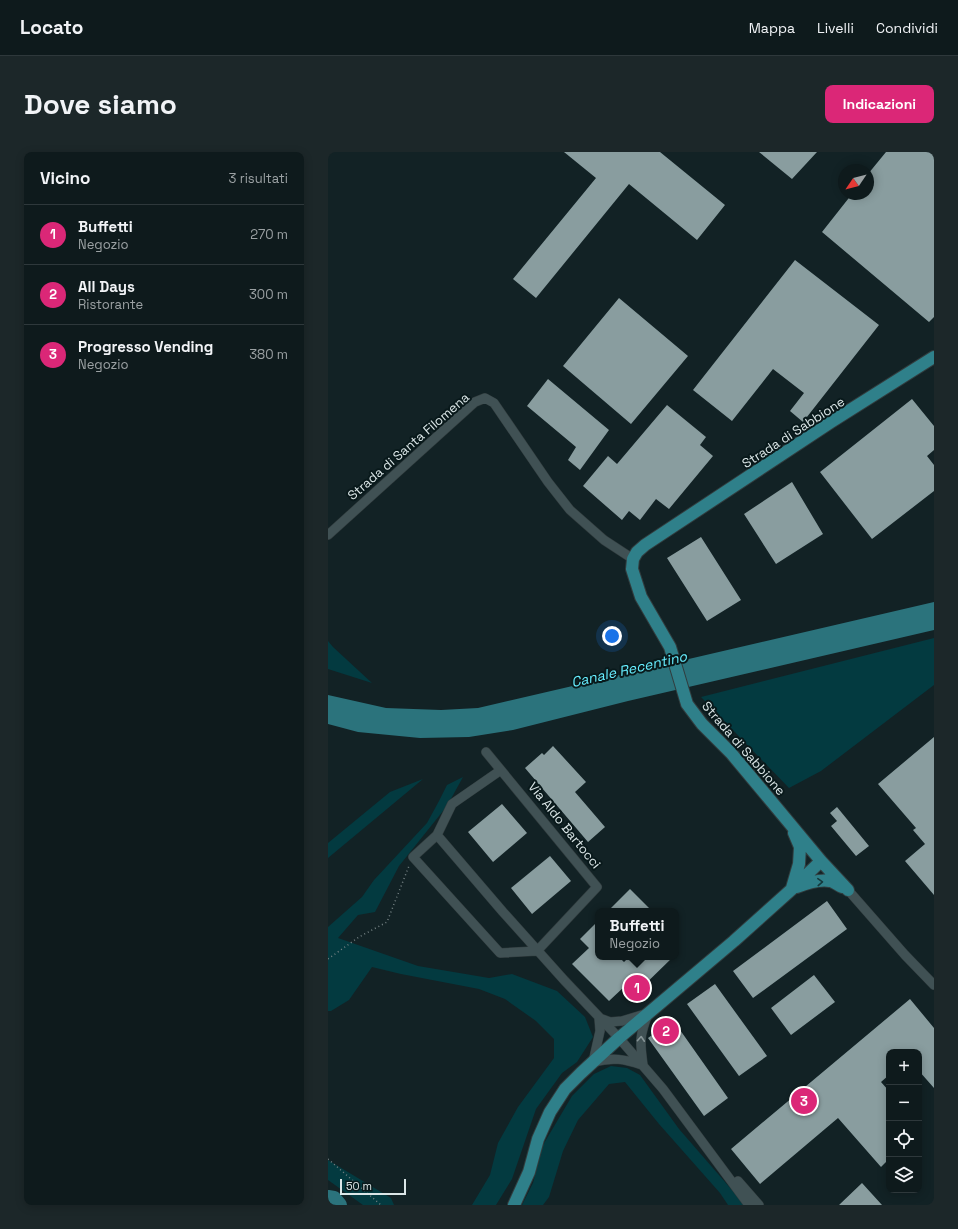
<!DOCTYPE html>
<html lang="it">
<meta charset="utf-8">
<style>
:root{--surface:#0e1a1c;--page:#1c2729;--text:#f1f3f6;--muted:#9ba1a3;--line:#2e383b;--accent:#db2777}
body{margin:0;font-family:"Space Grotesk",sans-serif;background:var(--page);color:var(--text)}
.controls{position:absolute;right:12px;bottom:12px;display:grid;overflow:hidden;border-radius:8px;box-shadow:0 2px 10px #0003}
.controls button{width:36px;height:36px;display:grid;place-items:center;padding:0;border:0;border-bottom:1px solid var(--line);background:var(--surface);color:var(--text);font:20px sans-serif}
.compass{position:absolute;left:510px;top:12px;width:36px;height:36px;border-radius:50%;background:var(--surface);box-shadow:0 2px 10px #0003;rotate:235deg}
.scale{position:absolute;left:12px;bottom:10px;width:66px;box-sizing:border-box;padding-left:4px;border:2px solid #dbe6e7;border-top:0;font-size:11px;line-height:14px;white-space:nowrap;color:#dbe6e7;-webkit-text-stroke:3px #09191b;paint-order:stroke}
.you{position:absolute;left:284px;top:484px;width:14px;height:14px;margin:-10px;border:3px solid #fff;border-radius:50%;background:#1a73e8;box-shadow:0 0 0 6px #1a73e833}
.badge{display:grid;place-items:center;width:26px;height:26px;border-radius:50%;background:var(--accent);color:#fff;font-size:13px;font-weight:700}
.pin{position:absolute;translate:-50% -50%;border:2px solid #fff;box-shadow:0 1px 4px #0006}
.popup{position:absolute;left:267px;top:756px;width:84px;height:52px;box-sizing:border-box;display:grid;place-content:center;border-radius:8px;background:var(--surface);filter:drop-shadow(0 1px 3px #0005);font-size:13px;white-space:nowrap;color:var(--muted)}
.popup b{font-size:15px;color:var(--text)}
.popup::after{content:'';position:absolute;left:50%;top:100%;margin-left:-8px;border:8px solid transparent;border-top-color:var(--surface)}
.list{margin:0;padding:0;list-style:none}
h2{display:flex;justify-content:space-between;align-items:center;height:52px;margin:0;padding:0 16px;font-size:17px}
h2 small{font-size:13px;font-weight:400;color:var(--muted)}
.list li{display:grid;grid-template-columns:26px 1fr auto;gap:12px;align-items:center;box-sizing:border-box;height:60px;padding:0 16px;border-top:1px solid var(--line)}
.list b{display:block;font-size:15px;white-space:nowrap}
.list p{margin:0;font-size:13px;white-space:nowrap;color:var(--muted)}
.list em{font-size:13px;font-style:normal;color:var(--muted)}
.icon{flex:none;width:22px;height:22px;fill:none;stroke:currentColor;stroke-width:2;stroke-linecap:round;stroke-linejoin:round}
.map{position:relative;flex:none;width:606px;height:1053px;overflow:hidden;border-radius:8px}
header{display:flex;align-items:center;gap:24px;box-sizing:border-box;height:56px;padding:0 20px;background:var(--surface);border-bottom:1px solid var(--line)}
header strong{font-size:19px}
nav{display:flex;gap:22px;margin-inline-start:auto;font-size:14px}
.intro{display:flex;align-items:center;justify-content:space-between;box-sizing:border-box;height:96px;padding:0 24px}
h1{margin:0;font-size:28px}
.button{padding:10px 18px;border-radius:8px;background:var(--accent);color:#fff;font-size:14px;font-weight:700}
main{display:flex;gap:24px;padding:0 24px}
aside{flex:1;background:var(--surface);border-radius:8px;box-shadow:0 2px 10px #0003}
.map>svg:first-child{display:block}
</style>
<header>
<strong>Locato</strong>
<nav><a>Mappa</a><a>Livelli</a><a>Condividi</a></nav>
</header>
<div class="intro"><h1>Dove siamo</h1><a class="button">Indicazioni</a></div>
<main>
<aside>
<h2>Vicino<small>3 risultati</small></h2>
<ul class="list">
<li><span class="badge">1</span><div><b>Buffetti</b><p>Negozio</p></div><em>270 m</em></li>
<li><span class="badge">2</span><div><b>All Days</b><p>Ristorante</p></div><em>300 m</em></li>
<li><span class="badge">3</span><div><b>Progresso Vending</b><p>Negozio</p></div><em>380 m</em></li>
</ul>
</aside>
<div class="map">
<svg width="606" height="1053" viewBox="0 0 606 1053">
<rect width="100%" height="100%" fill="#122225"/>
<path fill="#033a40" d="M606,486V533L493,619L461,636L373,545Z
M0,489L5,495L44,531L0,517Z
M135,625L119,654L71,714L47,760L30,763L10,786L90,814L161,826L184,822L229,839L257,865L265,885L249,910L234,921L208,957L184,1027L168,1053H144L162,1023L170,991L190,955L226,906V887L208,869L177,847L151,837L73,822L44,815L21,848L3,859H0V775L34,745L46,728L99,671L111,649L119,633Z
M95,627L0,706V691L62,640Z
M283,914L299,916L312,923L351,977L417,1053H400L392,1041L331,972L297,930L281,932L250,968L235,999L221,1045L215,1053H194L205,1031L215,993L244,944L266,922Z
M0,1008L63,1046L66,1053H35L0,1028Z"/>
<path fill="#2b737c" d="M606,450V478L300,549L185,578L141,585L92,586L30,580L0,572V543L58,556L113,558L150,556Z"/>
<g fill="none" stroke-linecap="round" stroke-linejoin="round">
<path stroke="#2b737c" stroke-width="16" d="M0,1046L6,1047L11,1053"/>
</g>
<path fill="#899d9f" d="M236,0H332L397,53L369,88L301,32L208,146L185,127L268,26Z
M431,0H489L464,27Z
M558,0H606V165L601,170L494,80L524,42H540V22Z
M467,108L551,173L475,270L462,259L476,241L445,217L404,269L365,238Z
M291,146L360,204L303,272L235,214Z
M220,227L281,278L252,318L240,308L248,295L199,254Z
M584,247L606,274V298L599,304L606,313V339L544,387L492,320Z
M339,253L378,285L372,293L385,304L341,357L328,347L312,368L301,359L294,368L255,334L280,304L289,312Z
M464,330L495,382L448,412L416,362Z
M373,385L413,448L379,469L339,406Z
M606,585V743L577,709L597,692L585,678L588,676L550,632Z
M225,594L258,630L247,640L277,675L260,690L197,616L214,601L216,603Z
M174,652L199,681L165,710L140,680Z
M509,655L541,694L528,704L503,674L509,669L502,661Z
M222,704L243,729L204,762L183,736Z
M302,737L324,759H280Z
M499,749L519,777L425,846L405,819Z
M270,769V805H291L296,810L301,805H345L306,843L297,834L281,849L244,812L261,796L252,787Z
M486,823L507,850L463,883L443,856Z
M387,832L439,904L411,924L359,852Z
M582,847L606,876V936L591,919V900H561V923L553,930L561,939V1007L553,1015L510,966L432,1032L403,997Z
M345,868L400,946L376,964L320,886Z
M534,1031L554,1053H511Z"/>
<g fill="none" stroke-linecap="round" stroke-linejoin="round">
<defs>
<path id="minor" d="M0,383L147,250L157,246L166,251L220,330L242,358L276,388L305,407
M158,600L269,735L209,799L172,801L85,705L109,683L124,652L173,618
M109,683L175,760L236,828L291,886L335,937L421,1053
M520,738L577,803L606,833
M274,867L282,870L294,869L317,862
M265,910L272,879L271,866
M266,910C285,905 296,907 314,913
M315,913C312,890 311,885 320,862
M410,1029L431,1053"/>
<path id="major" d="M469,735C479,731 491,727 502,729C506,730 510,733 514,735
M464,736L471,712L472,695L466,681
M520,738L493,709L403,601L374,572L359,552L342,495L313,445L304,417L305,407L309,400L317,393L503,270L606,205
M186,1053L201,1020L210,987L222,960L237,937L253,921L291,886L406,789L464,737L493,709"/>
</defs>
<use href="#minor" stroke="#313c3e" stroke-width="10"/>
<use href="#major" stroke="#313c3e" stroke-width="14"/>
<path stroke="#758284" stroke-width="1.5" stroke-dasharray="1 3" stroke-linecap="butt" d="M0,807L31,785L59,770L81,714
M0,1007L53,1053"/>
<use href="#minor" stroke="#405154" stroke-width="9"/>
<use href="#major" stroke="#2f808a" stroke-width="12"/>
</g>
<defs><path id="oneway-chevron" d="M-2-3.5L2.5 0L-2 3.5" fill="none" stroke-width="1.6" stroke-linecap="round" stroke-linejoin="round"/></defs>
<use stroke="#14383c" href="#oneway-chevron" transform="translate(492 730) rotate(-3)"/>
<use stroke="#869496" href="#oneway-chevron" transform="translate(313 887) rotate(-86)"/>
<g text-anchor="middle" stroke-width="4" stroke-linejoin="round" paint-order="stroke">
<g font-size="13" fill="#dbe6e7" stroke="#09191b">
<text transform="translate(465 280) rotate(-33)" y="5">Strada di Sabbione</text>
<text transform="translate(80 294) rotate(-41)" y="5">Strada di Santa Filomena</text>
<text transform="translate(416 596) rotate(49)" y="5">Strada di Sabbione</text>
<text transform="translate(237 673) rotate(51)" y="5">Via Aldo Bartocci</text>
</g>
<g font-size="14" font-style="italic" fill="#67eeff" stroke="#09191b">
<text transform="translate(301 517) rotate(-13)" y="5">Canale Recentino</text>
</g>
</g>
</svg>
<div class="controls">
<button>+</button>
<button>−</button>
<button><svg class="icon" aria-label="locate" viewBox="0 0 24 24"><circle cx="12" cy="12" r="6"/><path d="M12 2v4M12 18v4M2 12h4M18 12h4"/></svg></button>
<button><svg class="icon" aria-label="layers" viewBox="0 0 24 24"><path d="M12 4l9 5-9 5-9-5zM3 14l9 5 9-5"/></svg></button>
</div>
<svg class="compass" viewBox="-18 -18 36 36"><path d="M0-13l5 13h-10z" fill="#e53935"/><path d="M0 13l5-13h-10z" fill="#9ba1a3"/></svg>
<div class="scale">50 m</div>
<div class="you"></div>
<div class="pin badge" style="left:309px;top:836px">1</div>
<div class="popup"><b>Buffetti</b>Negozio</div>
<div class="pin badge" style="left:338px;top:879px">2</div>
<div class="pin badge" style="left:476px;top:949px">3</div>
</div>
</main>
